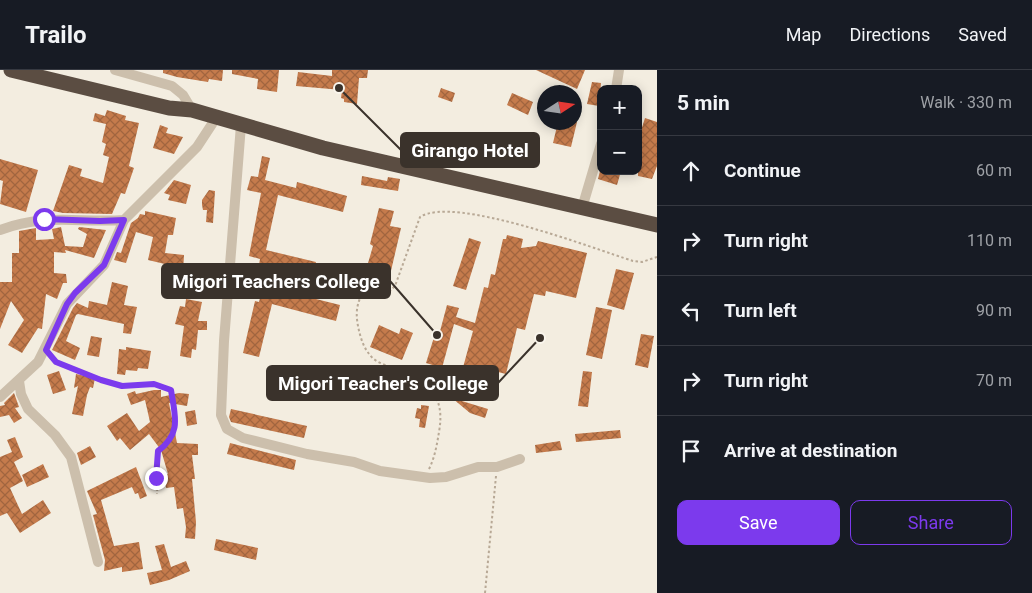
<!DOCTYPE html>
<meta charset="utf-8">
<style>
:root{--surface:#171b24;--page:#242831;--text:#f1f3f6;--muted:#9ea1a6;--line:#363941;--accent:#7c3aed}
body{margin:0;font-family:Roboto,sans-serif;background:var(--page);color:var(--text)}
.controls{position:absolute;right:15px;top:15px;display:grid;overflow:hidden;border-radius:10px;box-shadow:0 2px 12px #0003}
.controls button{width:45px;height:45px;display:grid;place-items:center;padding:0;border:0;border-bottom:1px solid var(--line);background:var(--surface);color:var(--text);font:25px sans-serif}
.compass{position:absolute;left:537px;top:15px;width:45px;height:45px;border-radius:50%;background:var(--surface);box-shadow:0 2px 12px #0003;rotate:78deg}
.stop{position:absolute;width:15px;height:15px;margin:-11px;border:4px solid #7c3aed;border-radius:50%;background:#fff}
.stop.end{background:#7c3aed;border-color:#fff;box-shadow:0 1px 5px #0008}
.list{margin:0;padding:0;list-style:none}
h2{display:flex;justify-content:space-between;align-items:center;height:65px;margin:0;padding:0 20px;font-size:21px}
h2 small{font-size:16px;font-weight:400;color:var(--muted)}
.list li{display:grid;grid-template-columns:32px 1fr auto;gap:15px;align-items:center;box-sizing:border-box;height:70px;padding:0 20px;border-top:1px solid var(--line)}
.list b{display:block;font-size:19px;white-space:nowrap}
.list em{font-size:16px;font-style:normal;color:var(--muted)}
.actions{display:flex;gap:10px;padding:15px 20px}
.actions a{flex:1;padding:11px 0;border:1px solid var(--accent);border-radius:10px;text-align:center;font-size:18px;color:var(--accent)}
.actions .main{background:var(--accent);color:#fff}
.icon{flex:none;width:28px;height:28px;fill:none;stroke:currentColor;stroke-width:2;stroke-linecap:round;stroke-linejoin:round}
.map{position:relative;flex:none;width:657px;height:523px;overflow:hidden}
header{display:flex;align-items:center;gap:30px;box-sizing:border-box;height:70px;padding:0 25px;background:var(--surface);border-bottom:1px solid var(--line)}
header strong{font-size:24px}
nav{display:flex;gap:28px;margin-inline-start:auto;font-size:18px}
main{display:flex}
aside{flex:1;background:var(--surface)}
.map>svg:first-child{display:block}
</style>
<header>
<strong>Trailo</strong>
<nav><a>Map</a><a>Directions</a><a>Saved</a></nav>
</header>
<main>
<div class="map">
<svg width="657" height="523" viewBox="0 0 657 523">
<defs>
<pattern id="building-cross-hatch" width="8" height="8" patternUnits="userSpaceOnUse" patternTransform="scale(1.25)"><rect width="8" height="8" fill="#c57b4c"/><path d="M0 0l8 8M0 8l8-8" fill="none" stroke="#a1653f"/></pattern>
</defs>
<rect width="100%" height="100%" fill="#f3ede0"/>
<path fill="url(#building-cross-hatch)" d="M163,0H223L222,11L209,9L208,12L177,7L163,3Z
M232,0H279L277,22L257,19L258,9L232,4Z
M332,0H368L367,8H359L357,34L344,32V29L341,28L342,20L296,16L298,2L332,6Z
M536,0H585L577,19Z
M592,12L601,13L599,36L587,34Z
M441,18L455,23L452,32L438,27Z
M512,23L533,32L528,45L507,35Z
M107,40L126,46L125,50L139,53L129,96L134,98L125,124L121,123L112,144L63,143L53,141L69,95L82,99L80,106L103,113L109,87L103,85L106,74L102,72L106,54L93,51L95,43L105,46Z
M645,48L657,52V96L652,109L638,106V70Z
M558,52H577L571,77L553,73Z
M160,55L168,58L166,63L183,67L174,84L153,78Z
M262,86L270,88L265,110L296,118L297,112L347,126L343,142L278,125L266,180L316,192L312,207L259,195L260,189L249,186L261,123L247,120L251,106L258,107Z
M0,89L38,100L26,142L0,134L3,111L0,110Z
M600,101H621L617,115L598,109Z
M362,106L387,111L388,107L400,109L398,121L361,115Z
M174,110L191,115L186,134L168,130L170,125L164,123Z
M209,120L215,121L213,153L206,152L207,140H203L202,135V130Z
M379,138L394,141L390,156L401,158L387,218L361,211L363,200H366L373,176L370,174Z
M145,141L176,148L173,165H168L165,183L184,185L183,203L168,202L169,195L148,190L153,167L136,162L126,193L114,190L117,182L121,183L131,153L138,148L140,144L145,145Z
M61,157L65,176L83,177L87,164L78,159L79,157L106,160L94,188L65,180L66,183L54,182V203L66,204L67,213H63L57,229L46,224L42,259L38,258L22,283L8,275L24,250L11,231L0,259V212H12V183H19V161L36,158V170L54,169L52,159Z
M507,165L523,169L521,178L536,176L538,171L587,183L576,228L546,221L545,226L534,224L525,260L517,258L506,304L482,298L479,314L468,312V314L446,307L449,297L462,301L473,261L454,254L442,298L426,293L435,264L439,265L447,235L459,238L456,247L475,253L484,217L488,218L491,204L495,205L503,169H506Z
M469,168L481,172L466,220L453,216Z
M616,199L634,203L624,240L607,235Z
M112,212L128,216L124,235L137,237L131,264L123,263L124,254L78,244L76,245L66,271L80,278L75,290L52,280L73,238L77,233L88,238L89,231L107,235Z
M262,220L287,226L288,222L340,235L336,251L272,234L259,287L243,283L255,231L259,232Z
M186,229L202,232L198,251H207V260H198L196,280L192,279L191,288L180,286L184,256L175,254L180,236L185,237Z
M596,237L612,240L602,289L586,285Z
M379,255L399,264L401,258L413,263L402,290L370,277Z
M641,264L654,266L648,298L635,295Z
M91,266L102,268L99,287L87,285Z
M126,277L151,281L148,299L138,298L137,301L126,300L125,305L117,304L119,279L126,280Z
M59,301L66,320L53,324L47,305Z
M583,301L592,302L588,337L578,336Z
M76,304L95,308L93,318L90,317L87,325L83,346L72,344L78,316L74,318Z
M154,320H161V327L179,323L189,324L187,336L169,333L177,373L198,374V385H192L195,409H192L196,452L195,469L185,468L186,457L183,438L177,439L174,417L166,418L164,404H168L161,380L149,364L130,380L120,368L117,371L107,356L127,343L139,361L150,352L145,330L131,335L127,324L135,321L136,324Z
M14,323L19,337L15,338L22,348L14,353L9,345L0,347V336L5,335L4,333Z
M452,328L488,339L485,348L470,343Z
M421,335L429,336L425,358L419,357L420,349L415,348L417,338L421,339Z
M231,339L307,356L304,368L231,352L229,347Z
M195,340L197,354L187,356L185,342Z
M620,360L621,368L576,372L575,364Z
M15,367L23,387L14,392L23,411L10,418L22,444L43,430L51,443L20,463L7,443L0,446V387L12,382L7,370Z
M560,371L562,380L536,383L535,375Z
M230,373L296,390L294,400L227,384Z
M90,376L96,387L81,395L77,383Z
M43,394L49,407L27,417L22,405Z
M136,397L147,426L140,429L138,423L135,424L132,417L101,430L114,476L139,472L143,499L122,502V497L104,501L105,490L93,445L97,444L87,421Z
M216,469L258,478L256,490L214,480Z
M164,474L171,497L186,491L190,501L169,510L150,515L147,503L162,500L155,476Z"/>
<g fill="none" stroke-linecap="round" stroke-linejoin="round">
<path stroke="#b8a996" stroke-width="2" stroke-dasharray="2.5 2.5" stroke-linecap="butt" d="M52,288L69,297L122,316L154,314L171,320C175,346 181,364 158,381L157,424
M429,399C435,387 437,374 439,362C446,323 426,311 393,298C385,295 375,292 370,285C363,277 360,266 358,256C356,245 356,237 361,226L367,223L389,222L395,216L420,147C454,125 592,178 633,191L642,192L657,187
M485,523L496,406"/>
<path stroke="#ccbfac" stroke-width="10" d="M115,0L172,16L183,25L192,40
M616,19L619,0
M241,55L224,271L221,345L227,359L243,368L307,384L354,392L380,401L430,408L446,407L478,397H497L520,389
M582,138L601,74
M0,160C45,143 78,153 124,150
M19,311L21,324L28,339L55,365L71,387L98,492
M0,327L38,292L67,234L104,195L124,150L197,77L216,48"/>
<path stroke="#5b4d42" stroke-width="15" d="M11,0L169,38L192,40L323,78L657,155"/>
</g>
<g fill="none" stroke-linecap="round" stroke-linejoin="round">
<path stroke="#7c3aed" stroke-width="6" d="M44,149L100,151L124,150L104,195L75,223L67,234L46,280L56,292L101,310L122,316L154,314L171,320C175,346 182,363 158,381L156,408"/>
</g>
<path fill="none" stroke="#3a322b" stroke-width="2" d="M339 18L401 80M437 265L390 211M540 268L498 313"/>
<g fill="#3a322b" stroke="#faf6ed" stroke-width="2">
<circle cx="339" cy="18" r="5"/>
<circle cx="437" cy="265" r="5"/>
<circle cx="540" cy="268" r="5"/>
</g>
<g fill="#3a322b" stroke="#3a322b" stroke-width="2">
<rect x="401" y="63" width="138" height="34" rx="5"/>
<rect x="162" y="194" width="228" height="34" rx="5"/>
<rect x="267" y="296" width="231" height="34" rx="5"/>
</g>
<g font-size="19" text-anchor="middle" font-weight="bold" fill="#fff">
<text x="470" y="87">Girango Hotel</text>
<text x="276" y="218">Migori Teachers College</text>
<text x="383" y="320">Migori Teacher's College</text>
</g>
</svg>
<div class="controls">
<button>+</button>
<button>−</button>
</div>
<svg class="compass" viewBox="-18 -18 36 36"><path d="M0-13l5 13h-10z" fill="#e53935"/><path d="M0 13l5-13h-10z" fill="#9ea1a6"/></svg>
<div class="stop" style="left:44px;top:149px"></div>
<div class="stop end" style="left:156px;top:408px"></div>
</div>
<aside>
<h2>5 min<small>Walk · 330 m</small></h2>
<ul class="list">
<li><svg class="icon" aria-label="ahead" viewBox="0 0 24 24"><path d="M12 20V5M6 11l6-6 6 6"/></svg><div><b>Continue</b></div><em>60 m</em></li>
<li><svg class="icon" aria-label="right" viewBox="0 0 24 24"><path d="M7 20v-9h11M14 6l5 5-5 5"/></svg><div><b>Turn right</b></div><em>110 m</em></li>
<li><svg class="icon" aria-label="left" viewBox="0 0 24 24"><path d="M17 20v-9H6M10 6l-5 5 5 5"/></svg><div><b>Turn left</b></div><em>90 m</em></li>
<li><svg class="icon" aria-label="right" viewBox="0 0 24 24"><path d="M7 20v-9h11M14 6l5 5-5 5"/></svg><div><b>Turn right</b></div><em>70 m</em></li>
<li><svg class="icon" aria-label="arrive" viewBox="0 0 24 24"><path d="M6 21V4h12l-3 4 3 4H6"/></svg><div><b>Arrive at destination</b></div></li>
</ul>
<div class="actions"><a class="main">Save</a><a>Share</a></div>
</aside>
</main>
